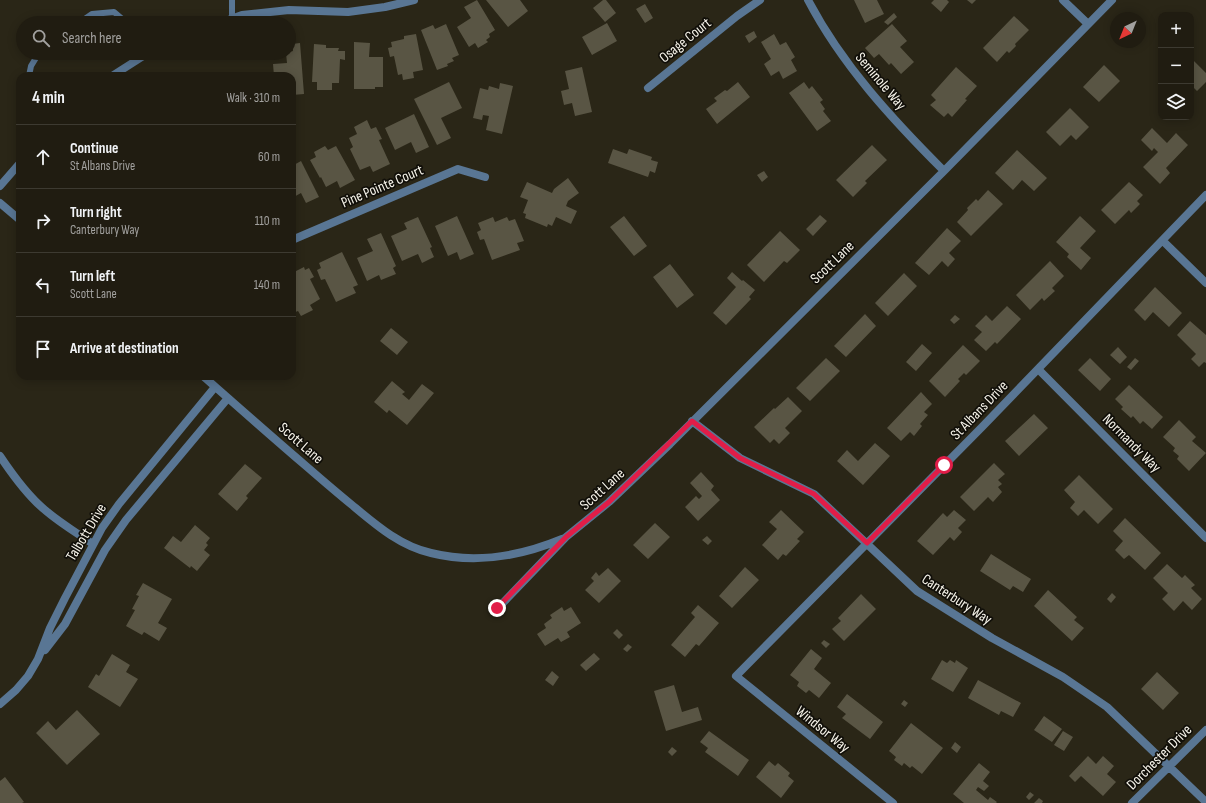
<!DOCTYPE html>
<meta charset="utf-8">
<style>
:root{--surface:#201c11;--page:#28251a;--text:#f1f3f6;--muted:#a2a19f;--line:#3d3a31}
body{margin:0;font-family:"Sofia Sans Condensed",sans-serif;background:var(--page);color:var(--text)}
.controls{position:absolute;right:12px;top:12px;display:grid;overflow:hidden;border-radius:8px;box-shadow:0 2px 10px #0003}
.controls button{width:36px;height:36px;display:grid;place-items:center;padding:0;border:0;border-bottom:1px solid var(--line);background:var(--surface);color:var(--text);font:20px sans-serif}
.compass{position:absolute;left:1110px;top:12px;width:36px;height:36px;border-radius:50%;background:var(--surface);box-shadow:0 2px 10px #0003;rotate:223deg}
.stop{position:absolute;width:12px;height:12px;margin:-9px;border:3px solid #e11d48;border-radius:50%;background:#fff}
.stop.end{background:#e11d48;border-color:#fff;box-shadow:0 1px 4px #0008}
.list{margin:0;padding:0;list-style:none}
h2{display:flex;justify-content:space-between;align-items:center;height:52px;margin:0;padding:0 16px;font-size:17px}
h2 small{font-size:13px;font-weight:400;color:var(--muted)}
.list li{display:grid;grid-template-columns:26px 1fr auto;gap:12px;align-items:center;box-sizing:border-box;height:64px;padding:0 16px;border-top:1px solid var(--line)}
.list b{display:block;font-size:15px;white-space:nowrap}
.list p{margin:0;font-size:13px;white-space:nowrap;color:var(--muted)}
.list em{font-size:13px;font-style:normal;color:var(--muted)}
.icon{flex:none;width:22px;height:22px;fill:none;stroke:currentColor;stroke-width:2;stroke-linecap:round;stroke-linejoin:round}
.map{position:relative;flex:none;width:1206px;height:803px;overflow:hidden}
.search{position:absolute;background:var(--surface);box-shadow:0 2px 10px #0003;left:16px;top:16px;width:280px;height:44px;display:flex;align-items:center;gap:10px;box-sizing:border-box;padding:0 14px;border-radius:22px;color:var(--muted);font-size:15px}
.panel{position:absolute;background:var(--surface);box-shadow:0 2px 10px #0003;left:16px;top:72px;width:280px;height:308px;border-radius:12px}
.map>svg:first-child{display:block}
</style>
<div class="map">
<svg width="1206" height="803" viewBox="0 0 1206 803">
<rect width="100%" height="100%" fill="#2a2617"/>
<path fill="#595544" d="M477,0L495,30L489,34L490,37L486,40L488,42L478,48L475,43L469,47L457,27L471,18L464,7Z
M486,0H520L528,11L508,27Z
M603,0H606L616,13L605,22L593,8Z
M854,0H877L884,14L865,23Z
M934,0H947L949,2L941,12L931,3Z
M967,0H976L972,4Z
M645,4L653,18L645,23L636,9Z
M894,13L897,17L888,25L884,22Z
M1014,16L1029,30L1015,44L1016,46L1009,53L1007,51L997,62L983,48Z
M607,23L617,41L592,55L582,37Z
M446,24L459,55L452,58L454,61L447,64L448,66L437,70L421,30L433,25L435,29Z
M892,24L907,41L900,47L914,62L901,74L891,63L889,65L879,54L874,58L865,48Z
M754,31L757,37L749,43L745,36Z
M416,34L423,70L413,72L414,78L403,80L402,74L398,75L394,56L390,57L388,48L392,47L391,42L404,39V36Z
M774,34L780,45L786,42L795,57L791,60L797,71L783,79L779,71L771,76L764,64L771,59L761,42Z
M354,42L370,43L369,57H383V87H375V89H354Z
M300,43L304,94L292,95V76H274L273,64L287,63L286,53L293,51L292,44Z
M314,44L326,45V48H339L338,51H345V60L340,59L339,83H332V90H317V82H312Z
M1191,58L1206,73V82L1197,91L1191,85Z
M1104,65L1120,81L1099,102L1083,87Z
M582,67L592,112L575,116L572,103L564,105L561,91L569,89L565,71Z
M956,67L977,86L965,99L967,100L952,117L948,113L944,117L930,105L936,100L931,95Z
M449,82L462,108L441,118L451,138L437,145L414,99Z
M738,82L750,97L717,124L706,109L717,101L714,98L725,90L727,91Z
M804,82L809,89L812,86L823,100L820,102L825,109L823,111L831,121L817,131L789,93Z
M500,83L513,86L502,134L486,130L489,116L483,115L482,120L473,118L480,88L488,90L489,86L499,89Z
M1070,108L1089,127L1076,140L1071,135L1060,146L1046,132Z
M414,114L429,147L416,153L411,142L395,150L385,128Z
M367,120L371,129L376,127L382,139L379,140L390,164L373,172L370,166L360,170L350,149L353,147L349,138L357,134L354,127Z
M1152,128L1167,143L1176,133L1188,145L1166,168L1170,173L1160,184L1143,167L1158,152L1154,148L1152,151L1141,140Z
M872,145L887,160L865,181L867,183L853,197L836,180Z
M325,146L328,150L336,146L355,180L340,188L337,181L326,187L321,177L320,178L310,160L316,157L314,152Z
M613,149L627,154L629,149L652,157L651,160L658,162L655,173L650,171L648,177L608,163Z
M1017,150L1047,178L1034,191L1022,180L1013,190L995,173Z
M301,161L319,197L306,203L301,193L292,198V166Z
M764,171L768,177L762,182L757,175Z
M568,178L579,193L568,201L566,206L577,211L571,224L556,217L552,226L548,224L547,227L525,218L526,214L523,213L528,200L520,197L527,182L552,193L554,189Z
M1129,182L1143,195L1137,201L1140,204L1131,213L1129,210L1115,224L1101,210Z
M988,190L1003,204L971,236L957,222L968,210L967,208L976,199L978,201Z
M820,215L827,221L813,236L806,229Z
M457,216L474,254L460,260L457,252L448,256L435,226Z
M624,216L647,246L634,256L610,227Z
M1080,216L1096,231L1080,248L1091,258L1081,270L1067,257L1069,254L1056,242Z
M418,217L432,247L430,248L434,257L422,263L418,254L402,261L391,236L407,229L404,223Z
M493,217L495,222L507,217L509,221L515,219L524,241L517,243L520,250L492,260L484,239L480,240L477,232L481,230L478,223Z
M947,228L961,241L949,253L955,259L948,267L942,261L929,275L915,263Z
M780,231L800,250L787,263L784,261L764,282L747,265Z
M381,233L396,266L393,268L396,274L381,280L379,275L367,281L357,258L373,251L367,239Z
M342,252L358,285L353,287L356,293L336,302L325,279L321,280L317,270L321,268L319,263Z
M1050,261L1064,276L1052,288L1055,291L1044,301L1042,298L1030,310L1016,295Z
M670,264L694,295L677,308L653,277Z
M304,267L305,270L309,268L314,277L310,279L320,299L310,305L313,310L301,316L298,311L293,313L292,311V273Z
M732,272L742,281L743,280L755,290L749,297L751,299L726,325L713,313L736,287L727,278Z
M904,273L917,286L888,316L875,303Z
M1155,287L1182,313L1169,327L1153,312L1145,321L1134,310Z
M1007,306L1021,319L997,344L995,342L986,351L974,340L982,332L975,326L986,315L992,321Z
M865,314L876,326L846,357L834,346Z
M955,315L960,319L954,324L950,320Z
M1190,321L1206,335V363L1204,362L1199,367L1191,359L1196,354L1177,335Z
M391,328L408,342L397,355L380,341Z
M922,344L932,353L916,371L906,362Z
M963,345L980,361L966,375L964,373L958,379L960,381L945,397L929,381Z
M1118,347L1127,357L1120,364L1110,355Z
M826,358L840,371L810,401L796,388Z
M1090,358L1111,379L1100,391L1078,370Z
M1135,358L1139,361L1131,370L1127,367Z
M392,381L405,392L402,394L409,400L422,384L434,393L407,425L389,410L387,413L374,402Z
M1129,385L1163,417L1152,429L1143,421L1140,424L1133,416L1131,418L1121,409L1123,407L1115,399Z
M921,392L932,404L924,412L928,415L920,424L922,426L914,436L910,432L901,441L887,428Z
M788,397L802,411L785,428L790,433L779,444L774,439L770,443L754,427L774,408L775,409Z
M1034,414L1048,428L1019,456L1005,441Z
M1179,420L1196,437L1192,441L1206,453L1189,471L1177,459L1179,456L1173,451L1175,448L1163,437Z
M875,443L890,456L863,485L837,461L847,450L858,461Z
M994,463L1005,474L998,480L1002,484L998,487L1002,492L993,502L988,497L974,511L960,497Z
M245,464L262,478L246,496L248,498L237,511L218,494Z
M701,472L714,486L711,490L720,500L698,521L685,507L696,496L699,499L702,496L690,483Z
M1079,475L1113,509L1098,524L1084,510L1078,516L1070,508L1075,502L1064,490Z
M781,510L804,532L797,539L800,541L786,556L783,554L778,560L762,545L777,529L769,522Z
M954,510L966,520L958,528L962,532L954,541L950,537L933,555L917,541L943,513L947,517Z
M1125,518L1161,553L1145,570L1129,555L1124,559L1115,550L1123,541L1113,531Z
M655,523L670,537L648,559L633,545Z
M195,525L210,538L206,543L208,545L204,550L210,555L197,571L191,566L190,568L164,548L173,536L181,542Z
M707,536L712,541L708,545L702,540Z
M991,554L1031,579L1023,592L1013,586L1010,590L980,571Z
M1167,564L1182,578L1185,575L1195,585L1191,588L1202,599L1192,610L1183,601L1174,611L1162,599L1168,593L1153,578Z
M745,567L759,580L732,608L719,596Z
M608,568L621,581L599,603L585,590L594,581L591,578L596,572L599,576Z
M143,583L172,599L158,623L167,628L159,641L144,632L142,635L126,626L135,610L132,609L139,596L136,595Z
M1048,590L1077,617L1074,620L1084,628L1072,641L1034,606Z
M1112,593L1116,597L1111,603L1107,599Z
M861,594L876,609L844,641L832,629L841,621L838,618Z
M698,605L719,623L699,646L696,644L685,657L671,645L695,617L691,613Z
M562,607L564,611L571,607L581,623L567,632L570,637L561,642L558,638L545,646L537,634L546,628L544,624L552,618L550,615Z
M617,629L623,635L619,639L613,633Z
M824,640L830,644L826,648L821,643Z
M628,644L632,647L627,652L623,649Z
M811,649L822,658L814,669L831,683L819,698L809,690L806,693L797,686L799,682L790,675Z
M594,653L600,659L586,671L580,665Z
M112,654L130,665L126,672L138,679L120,707L88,687L96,674L99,676Z
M942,660L947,663L950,660L955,663L956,660L968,668L953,692L931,679Z
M552,671L559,677L553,686L545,680Z
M1157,672L1179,693L1163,710L1141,689Z
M978,680L1021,703L1013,717L1001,711L999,715L968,698Z
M674,685L682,712L698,707L702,720L666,731L654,691Z
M847,694L883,722L870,739L842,718L846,714L837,707Z
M904,700L908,703L905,707L901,704Z
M77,710L100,734L67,765L36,733L48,721L56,730Z
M1044,716L1062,729L1052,742L1034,730Z
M911,723L943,748L922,774L912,766L910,768L904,763L902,766L894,760L896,757L889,751Z
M709,731L749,760L738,776L705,752L708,748L700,742Z
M1063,731L1073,737L1064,751L1054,745Z
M955,742L961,747L957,753L951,748Z
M672,747L677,751L672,756L668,752Z
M1088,756L1096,764L1103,756L1114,766L1107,774L1116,782L1103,796L1081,776L1075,782L1069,776Z
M769,761L775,766L778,763L790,773L788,776L794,781L781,798L756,777Z
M979,763L990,772L983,781L989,786L984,791L978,787L976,790L988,800L990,797L997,802L996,803H964L953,794Z
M5,777L24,802L22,803H0V781Z
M1030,792L1034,795L1029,800L1026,797Z
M1039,798L1043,801L1042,803H1034Z"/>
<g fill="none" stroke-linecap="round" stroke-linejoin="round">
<path stroke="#597694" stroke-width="6" d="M232,19V0
M79,23L92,14L114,12L127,23
M29,76L31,66L39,53"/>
<path stroke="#597694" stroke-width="8" d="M808,0C842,65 892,119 944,171
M1063,0L1088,24
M220,23L242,15L289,10L348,12L385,7L414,0
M112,76L148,53
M648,88L737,16L760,0
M0,186L20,163
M0,203L20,220
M292,240L458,169L485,177
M1163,241L1206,283
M1038,369L1206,538
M203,376C237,406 271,436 306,466C321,479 336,492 352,505C376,525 400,546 431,553C475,564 521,556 562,539
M692,421L740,458L814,494L917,591L992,638L1063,677L1107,707L1206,802
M0,456C12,474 28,496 45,510C60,523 77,533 93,544
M497,609L566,537L609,502L670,444L944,171L1112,0
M45,650L65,624L105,550L126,520L228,398
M0,704L16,690L28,676L38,659L50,628L65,598L102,528L119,504L215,387
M893,803L736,676L982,427L1206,195
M1132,803L1206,730"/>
</g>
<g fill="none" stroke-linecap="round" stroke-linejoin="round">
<path stroke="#e11d48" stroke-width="5" d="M497,608L566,537L609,502L692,421L740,458L814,494L867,543L944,465"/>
</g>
<g text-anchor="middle" stroke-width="3.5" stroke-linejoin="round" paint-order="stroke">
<g font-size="15" fill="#f7f4ea" stroke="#110f09">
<text transform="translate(685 40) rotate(-39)" y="5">Osage Court</text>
<text transform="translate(881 81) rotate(50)" y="5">Seminole Way</text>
<text transform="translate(382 186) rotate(-23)" y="5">Pine Pointe Court</text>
<text transform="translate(832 262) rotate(-44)" y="5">Scott Lane</text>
<text transform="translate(979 410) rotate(-46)" y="5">St Albans Drive</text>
<text transform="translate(301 443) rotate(41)" y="5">Scott Lane</text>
<text transform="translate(1132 443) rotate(45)" y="5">Normandy Way</text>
<text transform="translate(602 489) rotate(-42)" y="5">Scott Lane</text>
<text transform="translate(86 532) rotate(-59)" y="5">Talbott Drive</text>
<text transform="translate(957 599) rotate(33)" y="5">Canterbury Way</text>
<text transform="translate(823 729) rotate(39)" y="5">Windsor Way</text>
<text transform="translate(1159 757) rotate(-45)" y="5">Dorchester Drive</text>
</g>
</g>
</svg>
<div class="controls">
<button>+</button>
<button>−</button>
<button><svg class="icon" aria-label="layers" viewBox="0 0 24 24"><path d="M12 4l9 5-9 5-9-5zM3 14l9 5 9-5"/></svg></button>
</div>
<svg class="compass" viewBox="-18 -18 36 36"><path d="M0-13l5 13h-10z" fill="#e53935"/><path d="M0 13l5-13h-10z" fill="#a2a19f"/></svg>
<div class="stop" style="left:944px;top:465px"></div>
<div class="stop end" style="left:497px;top:608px"></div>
<div class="search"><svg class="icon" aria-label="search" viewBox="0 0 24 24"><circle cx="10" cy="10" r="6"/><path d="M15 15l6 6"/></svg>Search here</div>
<section class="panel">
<h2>4 min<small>Walk · 310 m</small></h2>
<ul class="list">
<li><svg class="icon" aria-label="ahead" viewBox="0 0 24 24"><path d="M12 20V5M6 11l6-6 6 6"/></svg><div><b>Continue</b><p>St Albans Drive</p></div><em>60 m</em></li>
<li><svg class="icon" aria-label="right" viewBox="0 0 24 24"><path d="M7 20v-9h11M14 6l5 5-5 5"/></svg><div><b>Turn right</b><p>Canterbury Way</p></div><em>110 m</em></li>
<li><svg class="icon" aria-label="left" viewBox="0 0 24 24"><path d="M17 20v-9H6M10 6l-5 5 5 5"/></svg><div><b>Turn left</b><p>Scott Lane</p></div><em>140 m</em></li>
<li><svg class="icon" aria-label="arrive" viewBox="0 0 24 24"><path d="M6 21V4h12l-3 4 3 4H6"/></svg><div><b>Arrive at destination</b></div></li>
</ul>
</section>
</div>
